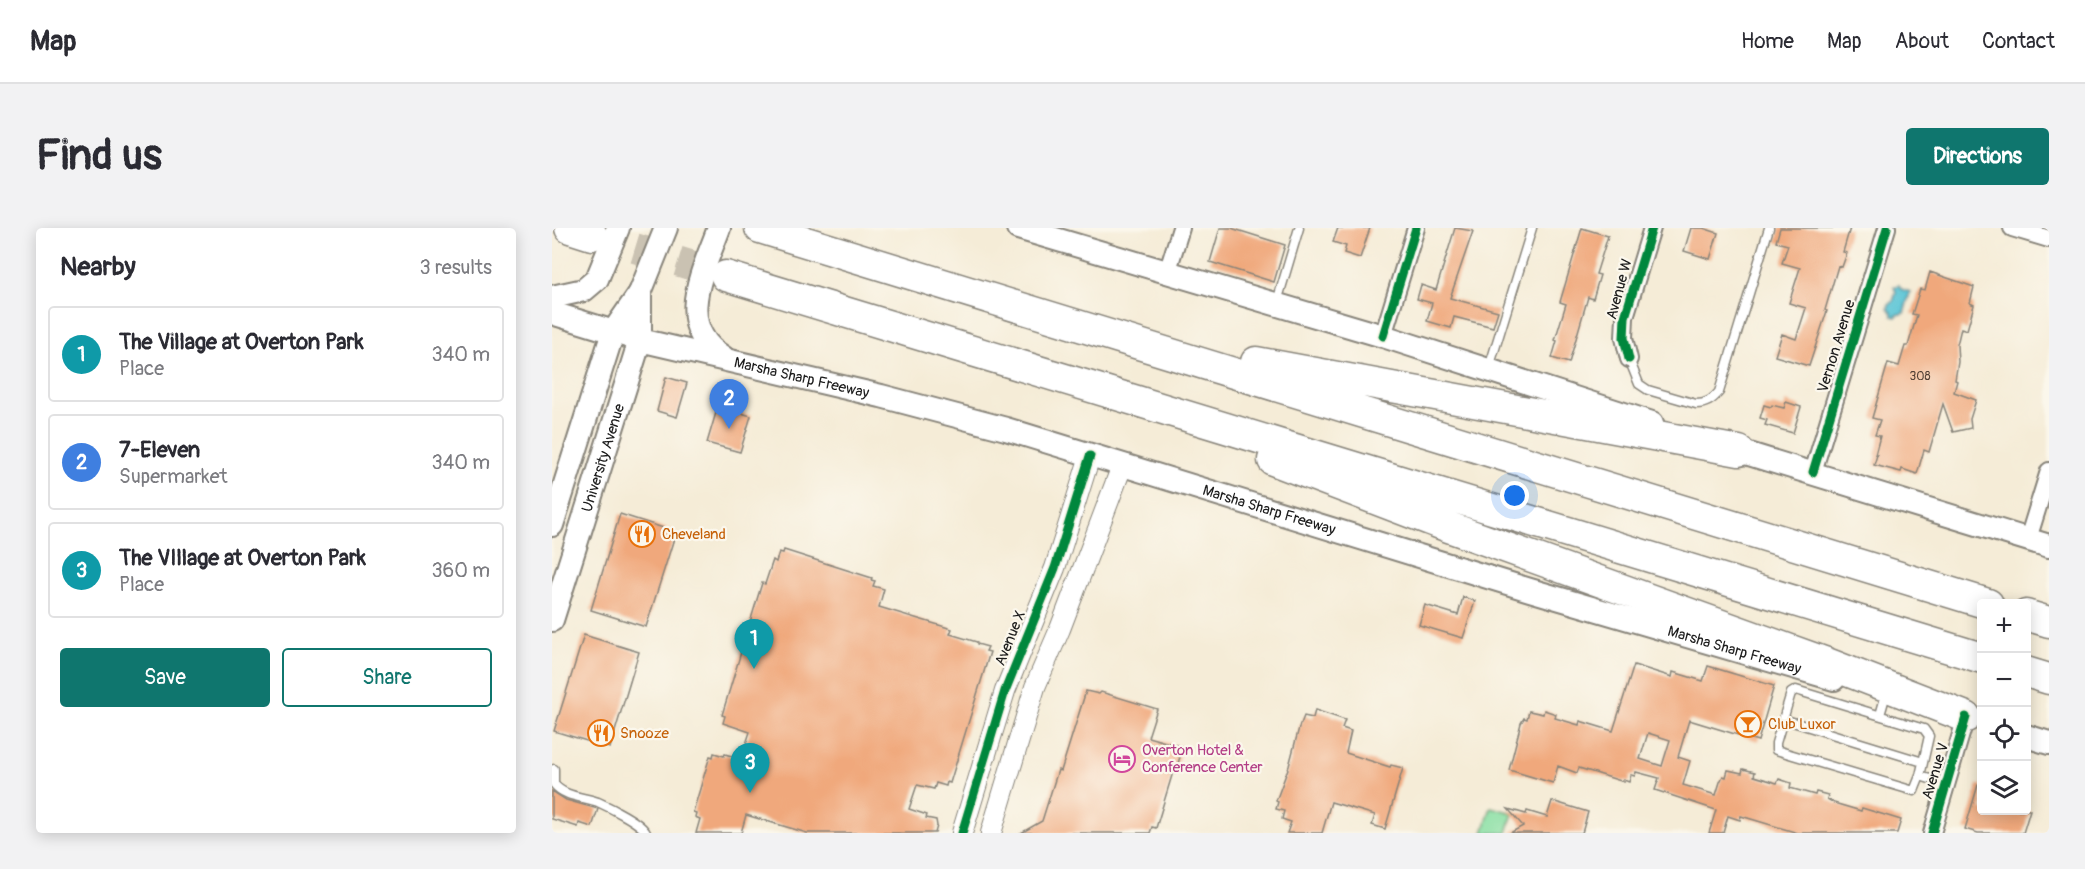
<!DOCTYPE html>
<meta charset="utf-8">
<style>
:root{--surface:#fff;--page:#f2f2f3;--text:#2b2b33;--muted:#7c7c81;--line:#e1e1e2;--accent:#0f766e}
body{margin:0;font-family:Pangolin,sans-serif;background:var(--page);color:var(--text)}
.controls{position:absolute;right:18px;bottom:18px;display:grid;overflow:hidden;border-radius:6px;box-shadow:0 3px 15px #0003}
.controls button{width:54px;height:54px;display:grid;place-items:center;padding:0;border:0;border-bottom:2px solid var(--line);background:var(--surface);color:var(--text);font:30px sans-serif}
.you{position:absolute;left:963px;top:268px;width:21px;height:21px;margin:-15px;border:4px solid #fff;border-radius:50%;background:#1a73e8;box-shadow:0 0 0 9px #1a73e833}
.badge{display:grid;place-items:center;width:39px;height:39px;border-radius:50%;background:var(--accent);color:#fff;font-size:20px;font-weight:700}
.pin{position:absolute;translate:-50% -50px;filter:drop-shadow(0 2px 3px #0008)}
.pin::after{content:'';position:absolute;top:32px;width:21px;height:18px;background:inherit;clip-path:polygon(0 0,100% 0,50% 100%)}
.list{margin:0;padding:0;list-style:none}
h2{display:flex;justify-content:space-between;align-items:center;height:78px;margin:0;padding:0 24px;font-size:26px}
h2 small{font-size:20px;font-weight:400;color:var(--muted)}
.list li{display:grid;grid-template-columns:39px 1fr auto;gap:18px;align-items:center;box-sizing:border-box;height:96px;margin:0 12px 12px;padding:0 12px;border:2px solid var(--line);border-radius:6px}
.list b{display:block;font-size:22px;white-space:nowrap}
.list p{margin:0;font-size:20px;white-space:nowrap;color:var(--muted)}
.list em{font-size:20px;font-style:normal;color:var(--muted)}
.actions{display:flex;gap:12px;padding:18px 24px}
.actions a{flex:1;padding:14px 0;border:2px solid var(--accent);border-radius:6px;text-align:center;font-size:21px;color:var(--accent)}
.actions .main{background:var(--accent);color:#fff}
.icon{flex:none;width:33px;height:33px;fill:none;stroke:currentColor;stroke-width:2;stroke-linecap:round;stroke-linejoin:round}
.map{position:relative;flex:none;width:1497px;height:605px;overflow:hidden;border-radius:6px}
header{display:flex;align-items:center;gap:36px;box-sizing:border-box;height:84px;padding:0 30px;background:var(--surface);border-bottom:2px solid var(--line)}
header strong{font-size:28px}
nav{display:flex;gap:33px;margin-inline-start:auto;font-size:21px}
.intro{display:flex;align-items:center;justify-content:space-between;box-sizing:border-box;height:144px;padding:0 36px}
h1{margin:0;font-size:42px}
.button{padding:15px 27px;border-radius:6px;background:var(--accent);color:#fff;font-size:21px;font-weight:700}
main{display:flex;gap:36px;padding:0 36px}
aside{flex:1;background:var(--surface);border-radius:6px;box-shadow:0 3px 15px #0003}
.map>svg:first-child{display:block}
</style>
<header>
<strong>Map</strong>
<nav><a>Home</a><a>Map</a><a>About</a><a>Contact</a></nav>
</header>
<div class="intro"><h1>Find us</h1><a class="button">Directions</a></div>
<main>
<aside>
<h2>Nearby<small>3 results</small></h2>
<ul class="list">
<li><span class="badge" style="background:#0f9aa8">1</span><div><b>The Village at Overton Park</b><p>Place</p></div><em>340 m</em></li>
<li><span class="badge" style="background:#3f7fe0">2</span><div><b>7-Eleven</b><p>Supermarket</p></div><em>340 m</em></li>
<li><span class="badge" style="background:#0f9aa8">3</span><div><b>The VIllage at Overton Park</b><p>Place</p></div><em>360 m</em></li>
</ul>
<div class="actions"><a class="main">Save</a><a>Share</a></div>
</aside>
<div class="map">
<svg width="1497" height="605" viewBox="0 0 1497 605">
<rect width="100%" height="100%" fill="#fbf7ec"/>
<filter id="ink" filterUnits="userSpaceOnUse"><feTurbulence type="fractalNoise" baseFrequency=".0167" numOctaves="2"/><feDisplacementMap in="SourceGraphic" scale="12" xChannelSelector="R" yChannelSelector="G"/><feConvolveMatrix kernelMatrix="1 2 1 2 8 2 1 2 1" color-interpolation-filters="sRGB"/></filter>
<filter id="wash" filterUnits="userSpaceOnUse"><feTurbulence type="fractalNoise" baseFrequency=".008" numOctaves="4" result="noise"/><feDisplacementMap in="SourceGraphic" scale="24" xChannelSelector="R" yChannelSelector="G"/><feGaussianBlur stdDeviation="1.35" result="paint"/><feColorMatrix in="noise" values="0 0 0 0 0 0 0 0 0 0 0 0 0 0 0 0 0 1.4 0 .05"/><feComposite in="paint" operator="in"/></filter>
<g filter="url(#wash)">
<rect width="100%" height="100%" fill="#f5ecd7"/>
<path fill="#87dfa3" stroke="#527e60" stroke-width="1.5" d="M939,579L961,585L955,605H931Z"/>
<path fill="#5bc5d6" stroke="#3c7079" stroke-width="1.5" d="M1347,57L1349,61L1358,64L1352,85L1345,87L1344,89L1340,88V85L1336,80L1337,76L1341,74L1344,64L1342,59Z"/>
<g id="blocks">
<path fill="#f0a87b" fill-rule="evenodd" d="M668,0H679L733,17L722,54L658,34Z
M786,0H818L808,30L792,25L794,18L781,14Z
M903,0L921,3L898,70L946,83L941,99L902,89L899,100L875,93L880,75L865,71L869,57L884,62Z
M1030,0L1056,8L1044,46L1048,47L1041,71L1036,69L1017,135L1000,130L1005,113L1003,112L1014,76L1008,74Z
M1139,0H1151L1166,5L1158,31L1132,23Z
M1228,0H1298L1291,24L1295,25L1290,39L1286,38L1273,82L1275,83L1257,138L1223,128L1230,106L1244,111L1254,80L1237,75L1248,40L1230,35L1236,17L1224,14Z
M1378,44L1422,59L1418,75L1422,77L1415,102L1409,100L1405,117L1406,134L1403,152L1405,153L1402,164L1424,172L1418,191L1419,200L1401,204L1391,176L1377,224L1372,222L1365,246L1350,241L1349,244L1322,237L1325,227H1323L1328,208L1323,207L1328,192L1320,190L1336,135L1347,138L1353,118H1356L1365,87L1360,86L1368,61L1373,62Z
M114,149L135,155L125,189L105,183Z
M1234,174L1249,179L1241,205L1213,197L1215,192L1208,190L1212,177L1219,179L1220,177L1232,180Z
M166,178L199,188L188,224L155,215Z
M68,286L124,304L94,399L39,382Z
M232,322L320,350L319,352L323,353L321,358L332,361L327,379L400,401L398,406L425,414V416L436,419L434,423L438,424L398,555L395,554L394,558L384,555L382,561L365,557L357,581L375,587L374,590L384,592L385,598L383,605H255L194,587L189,605H144L148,591L143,589L144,585L141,584L158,528L161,529L162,525L172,528L173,526L189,531L198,504L171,495L173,488L170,487L210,355L213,356L221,332L224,334L227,324L231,325Z
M911,369L923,373L911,410L867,397L873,377L906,387Z
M32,407L87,424L58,520L2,503Z
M1082,437L1120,449L1121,444L1151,453L1156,438L1222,458L1206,513L1137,492L1126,529L1138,533L1131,557L1164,567L1168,554L1171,548L1174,549L1176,542L1190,545L1191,541L1203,544L1202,548L1225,555L1227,551L1239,555L1238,560L1263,567L1264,564L1276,567L1275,571L1282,575L1309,583L1310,580L1349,592L1345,605H1246L1189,588L1188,592L1176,588L1171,605H1157L1164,582L1103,562L1107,550L1084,544L1083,548L1079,547L1077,554L1072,552V554L1027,540L1025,545L1006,538L1001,555L957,542L969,495L972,490L975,491L977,483L991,486L992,482L1004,486L1003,490L1027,497L1028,493L1061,503ZM1096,505L1118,512L1110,538L1088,531Z
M534,463L547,466L549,464L605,481L596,509L631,519L623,545L621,544L604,600L600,599L598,605H469L490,593L506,542L509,543Z
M763,482L793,492L790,500L799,503L794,525L838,539L839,537L851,540L833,601L820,597L823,587L779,574L770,605H735L739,594L730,591L732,583L724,581L726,574L724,573L737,538L748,496H749L752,488L761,490Z
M1426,557H1430V582H1478L1471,605H1426L1413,601Z
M0,563L14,572L46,581L40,599L27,595L26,599L0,591Z
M1000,573L1036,584L1030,605H958L971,598L956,581L974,586L975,583L995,589Z"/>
</g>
</g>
<g filter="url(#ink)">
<use href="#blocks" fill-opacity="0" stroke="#88847a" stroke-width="1.5"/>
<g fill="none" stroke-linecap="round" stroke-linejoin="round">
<path stroke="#cac2b2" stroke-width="30" stroke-dasharray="30 15" stroke-linecap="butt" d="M40,7L174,48"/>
<defs>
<path id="service" d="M725,74L747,0
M1077,131L1087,156L1096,162L1144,176C1154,176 1160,172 1167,164L1217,0
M937,140L980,0
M1244,462L1372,501L1377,508L1368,548L1362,563L1224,522V515L1239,465Z
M1328,487L1334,466
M1231,491L1371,534
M2,541V556C12,569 32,569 46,574C57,579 90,595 94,605
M1368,548L1394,556"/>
<path id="minor" d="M1460,0L1497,11
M615,45L629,0
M831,108L864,0
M1077,131L1072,110L1073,89L1100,0
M1261,244L1335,0
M1476,311L1497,243
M1380,605L1414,489"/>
<path id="tertiary" d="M410,605L453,463L503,340L538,228
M439,605L483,459L508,401L570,238"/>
<g id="secondary">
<path d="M167,0C151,44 121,98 171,129"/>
<path d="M466,0L831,108L1100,195"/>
<path d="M0,69L32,62L45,51L66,0"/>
<path id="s1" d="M0,85L88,112L329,168L454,201L978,362L1282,451"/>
<path d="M1171,218L1497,318"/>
<path d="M0,297L61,104L88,65L114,0"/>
<path id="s2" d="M0,392L88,112V65"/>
<path d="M1474,508L1497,515"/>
</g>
<path id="motorway" d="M18,0L40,7
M208,0L1436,376
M174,48L1430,430
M704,134L1187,223
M721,232L894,298L1272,434L1414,489
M1474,387L1497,394
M1474,444L1497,451"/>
</defs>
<use href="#service" stroke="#88847a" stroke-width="11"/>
<use href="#minor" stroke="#88847a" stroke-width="20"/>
<use href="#tertiary" stroke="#88847a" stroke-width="22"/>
<use href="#secondary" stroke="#88847a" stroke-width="26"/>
<use href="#motorway" stroke="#88847a" stroke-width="33"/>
<use href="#service" stroke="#fff" stroke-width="8"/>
<use href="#minor" stroke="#fff" stroke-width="16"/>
<use href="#tertiary" stroke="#fff" stroke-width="20"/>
<use href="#secondary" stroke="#fff" stroke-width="22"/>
<use href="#motorway" stroke="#fff" stroke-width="30"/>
<defs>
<path id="cycleway" d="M831,108L864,0
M1077,131L1072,110L1073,89L1100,0
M1261,244L1335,0
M410,605L453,463L503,340L538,228
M1380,605L1414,489"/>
</defs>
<use href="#cycleway" stroke="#fbf7ec" stroke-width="13"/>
<use href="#cycleway" stroke="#00873e" stroke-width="9"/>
</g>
</g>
<defs>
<symbol id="restaurant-ring" viewBox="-11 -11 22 22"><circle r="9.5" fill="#fbf7ec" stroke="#e8710a" stroke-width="1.5"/><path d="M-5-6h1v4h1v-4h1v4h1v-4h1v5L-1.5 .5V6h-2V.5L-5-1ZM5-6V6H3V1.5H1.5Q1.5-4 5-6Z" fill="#e8710a"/></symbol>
<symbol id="bar-ring" viewBox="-11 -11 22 22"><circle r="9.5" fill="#fbf7ec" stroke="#e8710a" stroke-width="1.5"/><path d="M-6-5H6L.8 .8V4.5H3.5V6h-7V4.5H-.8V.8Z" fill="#e8710a"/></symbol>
<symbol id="hotel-ring" viewBox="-11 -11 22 22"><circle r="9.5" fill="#fbf7ec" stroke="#d1479c" stroke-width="1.5"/><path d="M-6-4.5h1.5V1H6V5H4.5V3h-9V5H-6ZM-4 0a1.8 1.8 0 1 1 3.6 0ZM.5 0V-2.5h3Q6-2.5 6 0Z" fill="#d1479c"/></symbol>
</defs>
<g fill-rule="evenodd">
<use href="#restaurant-ring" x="75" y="291" width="30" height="30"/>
<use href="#bar-ring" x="1181" y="481" width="30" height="30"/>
<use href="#restaurant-ring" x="34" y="490" width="30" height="30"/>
<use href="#hotel-ring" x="555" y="516" width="30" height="30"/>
</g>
<g text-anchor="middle" stroke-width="4.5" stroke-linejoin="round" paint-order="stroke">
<g font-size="12" fill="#513f34">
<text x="1368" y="152">308</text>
</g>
<g font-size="15" fill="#1c1c1c" stroke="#fbf7ec">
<text transform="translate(1067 61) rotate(-75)" y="5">Avenue W</text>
<text transform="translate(1284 118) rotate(-73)" y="5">Vernon Avenue</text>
<text dy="5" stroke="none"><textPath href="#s1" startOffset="258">Marsha Sharp Freeway</textPath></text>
<text dy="5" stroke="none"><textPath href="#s2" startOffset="170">University Avenue</textPath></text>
<text dy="5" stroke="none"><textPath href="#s1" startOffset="744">Marsha Sharp Freeway</textPath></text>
<text transform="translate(458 410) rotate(-68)" y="5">Avenue X</text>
<text dy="5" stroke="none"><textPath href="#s1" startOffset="1230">Marsha Sharp Freeway</textPath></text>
<text transform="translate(1383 543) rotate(-73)" y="5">Avenue V</text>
</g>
<g font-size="15" fill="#c56008" stroke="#fbf7ec" text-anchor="start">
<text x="110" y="311">Cheveland</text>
<text x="1216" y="501">Club Luxor</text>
<text x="68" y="510">Snooze</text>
</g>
<g font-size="15" fill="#b23c85" stroke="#fbf7ec" text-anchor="start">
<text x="590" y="527">Overton Hotel &amp;<tspan x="590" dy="17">Conference Center</tspan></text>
</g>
</g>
</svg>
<div class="controls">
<button>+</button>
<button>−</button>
<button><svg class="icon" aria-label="locate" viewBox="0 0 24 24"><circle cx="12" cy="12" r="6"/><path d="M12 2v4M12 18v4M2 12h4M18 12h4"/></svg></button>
<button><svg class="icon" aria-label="layers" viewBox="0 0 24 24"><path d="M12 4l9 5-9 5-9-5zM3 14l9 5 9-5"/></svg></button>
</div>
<div class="you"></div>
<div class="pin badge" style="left:202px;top:441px;background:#0f9aa8">1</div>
<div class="pin badge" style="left:177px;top:201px;background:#3f7fe0">2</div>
<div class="pin badge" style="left:198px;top:565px;background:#0f9aa8">3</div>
</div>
</main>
